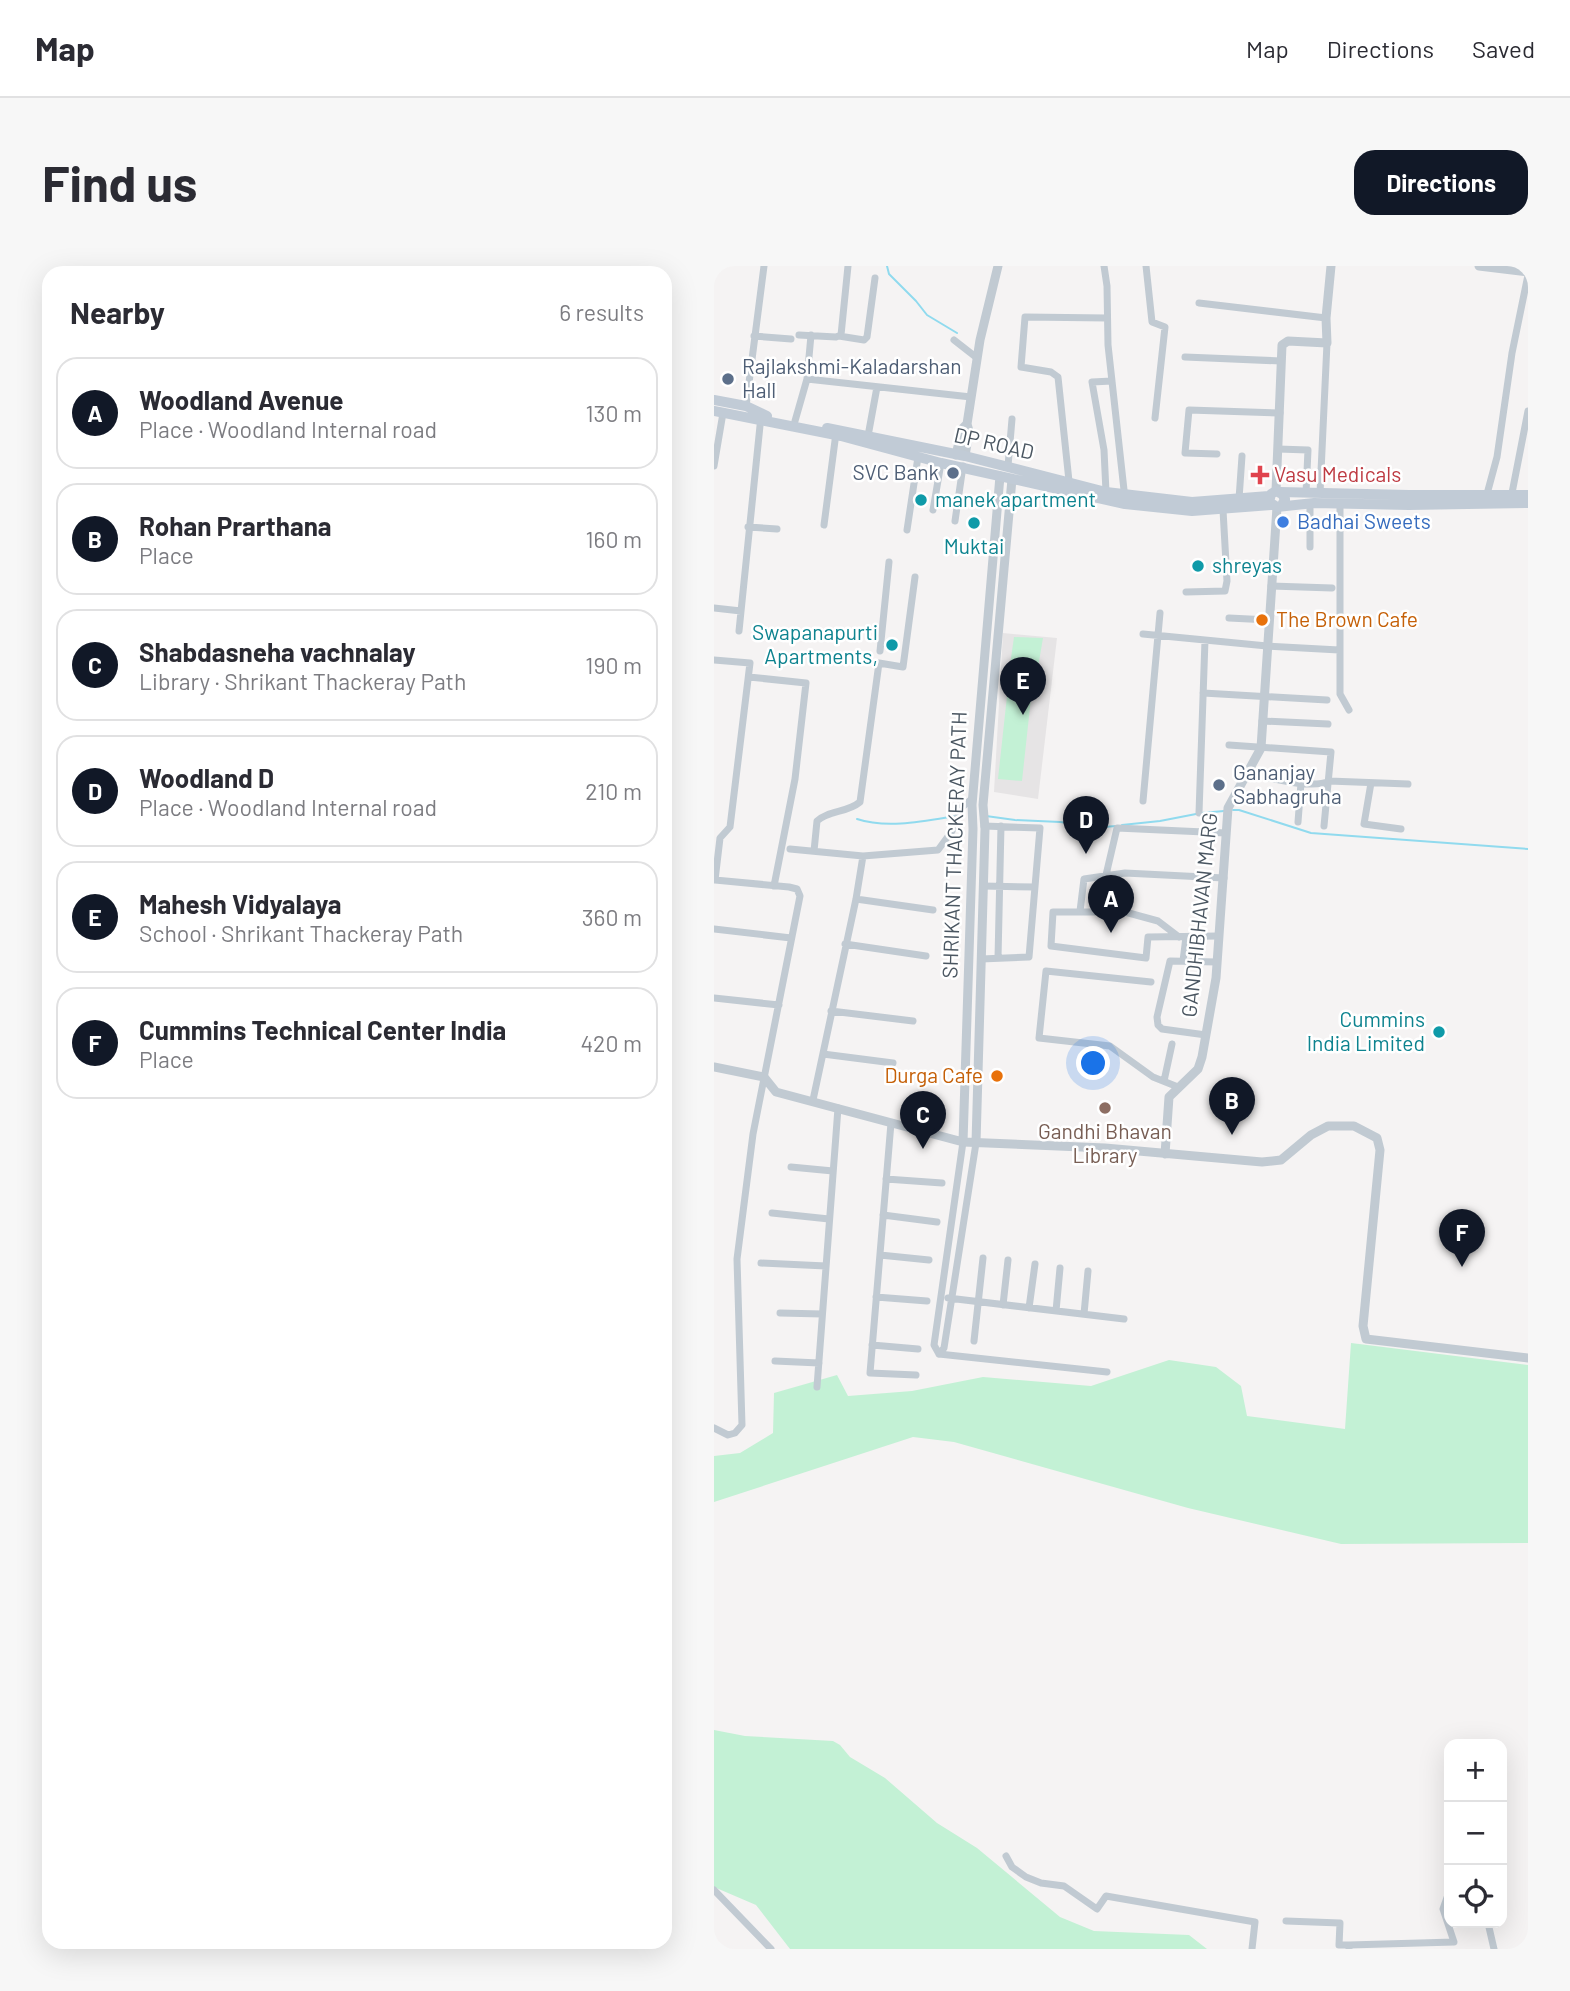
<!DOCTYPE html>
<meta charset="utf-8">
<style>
:root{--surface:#fff;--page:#f7f7f7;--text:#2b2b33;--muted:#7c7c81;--line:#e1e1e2;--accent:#111827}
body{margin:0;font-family:Barlow,sans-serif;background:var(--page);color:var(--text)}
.controls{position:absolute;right:21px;bottom:21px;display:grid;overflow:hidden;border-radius:14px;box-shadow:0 7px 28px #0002}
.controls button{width:63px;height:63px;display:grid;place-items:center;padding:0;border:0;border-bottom:2px solid var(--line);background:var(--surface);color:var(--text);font:35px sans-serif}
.you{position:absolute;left:380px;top:798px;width:24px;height:24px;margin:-18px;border:5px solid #fff;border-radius:50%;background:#1a73e8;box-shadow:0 0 0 10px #1a73e833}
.badge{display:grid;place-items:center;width:46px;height:46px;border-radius:50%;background:var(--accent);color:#fff;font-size:23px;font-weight:700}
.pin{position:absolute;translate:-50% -58px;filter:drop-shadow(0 2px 4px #0008)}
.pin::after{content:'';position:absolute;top:37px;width:24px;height:21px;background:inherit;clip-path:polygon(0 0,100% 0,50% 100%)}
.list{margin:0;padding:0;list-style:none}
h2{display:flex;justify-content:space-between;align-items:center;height:91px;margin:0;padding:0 28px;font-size:30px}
h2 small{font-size:23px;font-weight:400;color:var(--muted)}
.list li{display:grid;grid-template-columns:46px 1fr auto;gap:21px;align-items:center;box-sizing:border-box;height:112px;margin:0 14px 14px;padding:0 14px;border:2px solid var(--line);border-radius:21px}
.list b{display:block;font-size:26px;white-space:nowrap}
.list p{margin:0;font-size:23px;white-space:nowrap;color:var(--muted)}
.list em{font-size:23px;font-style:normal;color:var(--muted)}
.icon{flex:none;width:38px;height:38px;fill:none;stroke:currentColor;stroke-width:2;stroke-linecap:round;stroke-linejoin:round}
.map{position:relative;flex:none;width:814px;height:1683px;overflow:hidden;border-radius:21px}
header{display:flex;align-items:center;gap:42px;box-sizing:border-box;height:98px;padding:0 35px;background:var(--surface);border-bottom:2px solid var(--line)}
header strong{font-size:33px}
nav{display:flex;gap:38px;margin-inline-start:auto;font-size:24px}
.intro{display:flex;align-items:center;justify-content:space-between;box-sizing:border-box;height:168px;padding:0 42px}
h1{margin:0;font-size:49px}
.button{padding:18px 32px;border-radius:21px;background:var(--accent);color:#fff;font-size:24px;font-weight:700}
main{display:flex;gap:42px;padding:0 42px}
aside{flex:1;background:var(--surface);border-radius:21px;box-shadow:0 7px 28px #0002}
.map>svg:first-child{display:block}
</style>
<header>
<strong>Map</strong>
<nav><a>Map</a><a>Directions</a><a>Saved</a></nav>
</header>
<div class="intro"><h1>Find us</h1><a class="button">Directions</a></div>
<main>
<aside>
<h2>Nearby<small>6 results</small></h2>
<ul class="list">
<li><span class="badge">A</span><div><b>Woodland Avenue</b><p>Place · Woodland Internal road</p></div><em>130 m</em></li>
<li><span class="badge">B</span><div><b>Rohan Prarthana</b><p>Place</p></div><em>160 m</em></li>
<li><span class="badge">C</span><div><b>Shabdasneha vachnalay</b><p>Library · Shrikant Thackeray Path</p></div><em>190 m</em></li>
<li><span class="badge">D</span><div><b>Woodland D</b><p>Place · Woodland Internal road</p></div><em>210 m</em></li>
<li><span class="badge">E</span><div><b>Mahesh Vidyalaya</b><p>School · Shrikant Thackeray Path</p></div><em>360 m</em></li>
<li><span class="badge">F</span><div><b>Cummins Technical Center India</b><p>Place</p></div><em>420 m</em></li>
</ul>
</aside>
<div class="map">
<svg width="814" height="1683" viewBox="0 0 814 1683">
<rect width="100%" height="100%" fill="#f5f3f3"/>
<path fill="#e6e4e5" d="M289,367L343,372L324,533L280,526Z"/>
<path fill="#c3f1d5" d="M300,371L329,372L320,425L293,420Z
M293,430L317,432L308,515L284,513Z
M637,1077L814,1099V1277L627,1278L474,1242L240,1176L199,1171L0,1236V1190L26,1187L59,1167L60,1127L123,1109L134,1130L198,1125L269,1111L377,1120L455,1094L502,1101L527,1120L533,1150L631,1163Z
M0,1464L31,1470L119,1475L126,1479L136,1491L171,1512L223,1557L263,1582L346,1651L380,1665L475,1669L493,1683H76L42,1639L0,1621Z"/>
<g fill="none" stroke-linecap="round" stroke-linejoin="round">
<path stroke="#90daee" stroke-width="2" d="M173,0L175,8L202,35L213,49L243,67
M519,544H525L597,567L814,583
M488,547L510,545
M272,550L301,554L346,556L390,561L402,560
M143,553C173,563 211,555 242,550
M408,559L446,555L482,548"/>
<path stroke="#c1cad2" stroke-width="7" d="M390,0L393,20L394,79L411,233
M432,0L438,56L451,61L441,152
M485,37L612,52
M85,69L122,71L127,69L134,0
M40,70L77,73
M125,70L150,74L153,71L161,12
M240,74L263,92
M471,91L567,95
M93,113L257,131
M32,140L50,0
M81,155L93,113L97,69
M154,170L163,121
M564,183L594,184L592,227
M503,188L471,187L475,144L566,147
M0,200L9,147
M294,200L298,153
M355,215L344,111L337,106L307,101L311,51L393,52
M392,226L390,184L378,116L398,115
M606,227L613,77
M798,227L814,145
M773,228L783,191L798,87L814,9
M525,233L528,190
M596,237V281
M626,237V428L635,444
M219,244L227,197
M241,255L249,200
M110,259L122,167
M34,261L63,263
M193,264L204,191
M557,320L618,322
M472,326L511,325L513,315L509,244
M0,342L27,345
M515,352L555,354
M25,365L47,150
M429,368L553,380L625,384
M166,385L175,296
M0,394L36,397L16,561L6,572L1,614L75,621L83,623L86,630L39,868L23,993L28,1159L21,1167L14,1169L0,1162
M35,411L92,417L81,513L60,620
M489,427L613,434
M548,455L614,458
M515,479L617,486L610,560
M533,507C552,511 598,524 615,515L694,518
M657,517L650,558L687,563
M429,535L446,347
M485,547L491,374
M584,556L587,517
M76,583L149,590L224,584L238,565L247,542L259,532
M100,585L103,555C115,544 133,547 146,536L165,397L189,401L201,311
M392,609L403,562L512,567
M269,620L321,621
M142,633L219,644
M366,645L370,613L411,607L510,612
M0,663L77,672
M465,671L444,655L411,646H339L337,680L432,692L434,671L504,670
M131,678L212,690
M284,692L287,560
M267,693L315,691L326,562L270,560
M469,695L472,671
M437,716L332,705L325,772L396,780L439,811L464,821
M0,732L65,739
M117,745L199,755
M492,769L448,763L444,759L443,751L456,695L503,696
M109,788L179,797
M450,815L458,778
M99,834L142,633L149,590
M177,857L156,1107L202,1109
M77,901L119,905
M172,913L228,917
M58,947L115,953
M169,949L223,956
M166,989L215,994
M47,997L112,1000
M162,1031L213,1035
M234,1032L410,1053
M289,1039L294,994
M315,1042L321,998
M342,1045L346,1002
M66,1047L108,1048
M370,1048L374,1005
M260,1075L269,992
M158,1079L204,1083
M225,1088L230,1082L262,877
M225,1088L220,1079L249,876
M225,1088L393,1106
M61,1095L105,1097
M103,1121L124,842
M292,1590L298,1601L312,1611L327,1617L350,1620L383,1643L392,1630L541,1656L538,1683
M0,1624L57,1683
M572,1655L626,1657L625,1679H635
M774,1657L780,1683
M635,1683V1679L740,1676L729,1643L735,1626"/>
<path stroke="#c1cad2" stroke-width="9" d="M765,0L814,6
M242,189L248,163L253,158
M251,190L255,165L253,158L266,74L284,0
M562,225L568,79L574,75L613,77L612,52L617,0
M0,801L50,811L62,826L249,876L391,882L548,896L567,894L597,869L614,860H640L663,872L666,884L649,1060L652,1073L814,1092
M249,876L259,563L258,539L286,210
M262,877L271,563L269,539L298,213
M451,888L455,831L484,803L488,791L502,712L514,542L547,482L563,241"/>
<path stroke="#c1cbd6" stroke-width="10" d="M0,134L32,140L53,150
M0,145L127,170L227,197L411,238L478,245L557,239
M113,162L251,190L392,226L478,236L555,230
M566,226L695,229H814
M568,239L571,233L568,228L562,225L557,228L555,236L563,241L600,237L695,239L814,237"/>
</g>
<g fill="#5c6f8a" stroke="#fff" stroke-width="2.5">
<circle cx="14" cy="113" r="7"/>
<circle cx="239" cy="207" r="7"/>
<circle cx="505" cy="519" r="7"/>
</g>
<path fill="#e0444e" stroke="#fff" stroke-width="2.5" d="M542.5 198.5h7v7h7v7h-7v7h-7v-7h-7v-7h7z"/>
<g fill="#0f9aa8" stroke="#fff" stroke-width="2.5">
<circle cx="207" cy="234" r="7"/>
<circle cx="260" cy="257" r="7"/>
<circle cx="484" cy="300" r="7"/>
<circle cx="178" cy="379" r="7"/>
<circle cx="725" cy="766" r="7"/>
</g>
<circle fill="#3f7fe0" stroke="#fff" stroke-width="2.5" cx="569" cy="256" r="7"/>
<g fill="#e8710a" stroke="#fff" stroke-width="2.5">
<circle cx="548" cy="354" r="7"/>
<circle cx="283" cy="810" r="7"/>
</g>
<circle fill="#8d6e63" stroke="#fff" stroke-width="2.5" cx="391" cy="842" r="7"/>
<g text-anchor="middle" stroke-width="5" stroke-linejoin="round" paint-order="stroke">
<g font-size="21" fill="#4e5e75" stroke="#fff" text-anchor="start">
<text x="28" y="108">Rajlakshmi-Kaladarshan<tspan x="28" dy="24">Hall</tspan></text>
<text x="225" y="214" text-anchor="end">SVC Bank</text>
<text x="519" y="514">Gananjay<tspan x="519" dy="24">Sabhagruha</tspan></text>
</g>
<g font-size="21" fill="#4a5661" stroke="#fff">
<text transform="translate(280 178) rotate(13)" y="7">DP ROAD</text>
<text transform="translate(241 579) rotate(-88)" y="7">SHRIKANT THACKERAY PATH</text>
<text transform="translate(486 649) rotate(-84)" y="7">GANDHIBHAVAN MARG</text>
</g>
<g font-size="21" fill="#be3a42" stroke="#fff" text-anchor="start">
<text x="560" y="216">Vasu Medicals</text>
</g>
<g font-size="21" fill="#0d838f" stroke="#fff" text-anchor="start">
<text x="221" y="241">manek apartment</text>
<text x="260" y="288" text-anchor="middle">Muktai</text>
<text x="498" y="307">shreyas</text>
<text x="164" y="374" text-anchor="end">Swapanapurti<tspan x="164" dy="24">Apartments,</tspan></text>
<text x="711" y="761" text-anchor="end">Cummins<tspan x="711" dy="24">India Limited</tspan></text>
</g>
<g font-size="21" fill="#366cbe" stroke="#fff" text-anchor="start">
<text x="583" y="263">Badhai Sweets</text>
</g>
<g font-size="21" fill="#c56008" stroke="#fff" text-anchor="start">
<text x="562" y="361">The Brown Cafe</text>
<text x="269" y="817" text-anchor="end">Durga Cafe</text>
</g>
<g font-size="21" fill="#785e54" stroke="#fff">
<text x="391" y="873">Gandhi Bhavan<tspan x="391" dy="24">Library</tspan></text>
</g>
</g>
</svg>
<div class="controls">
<button>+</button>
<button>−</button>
<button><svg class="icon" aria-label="locate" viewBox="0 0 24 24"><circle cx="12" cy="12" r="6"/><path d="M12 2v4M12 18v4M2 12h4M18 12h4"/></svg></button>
</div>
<div class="you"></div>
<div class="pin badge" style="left:397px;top:667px">A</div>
<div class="pin badge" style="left:518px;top:869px">B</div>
<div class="pin badge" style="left:209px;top:883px">C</div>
<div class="pin badge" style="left:372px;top:588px">D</div>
<div class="pin badge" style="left:309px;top:449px">E</div>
<div class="pin badge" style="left:748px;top:1001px">F</div>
</div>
</main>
